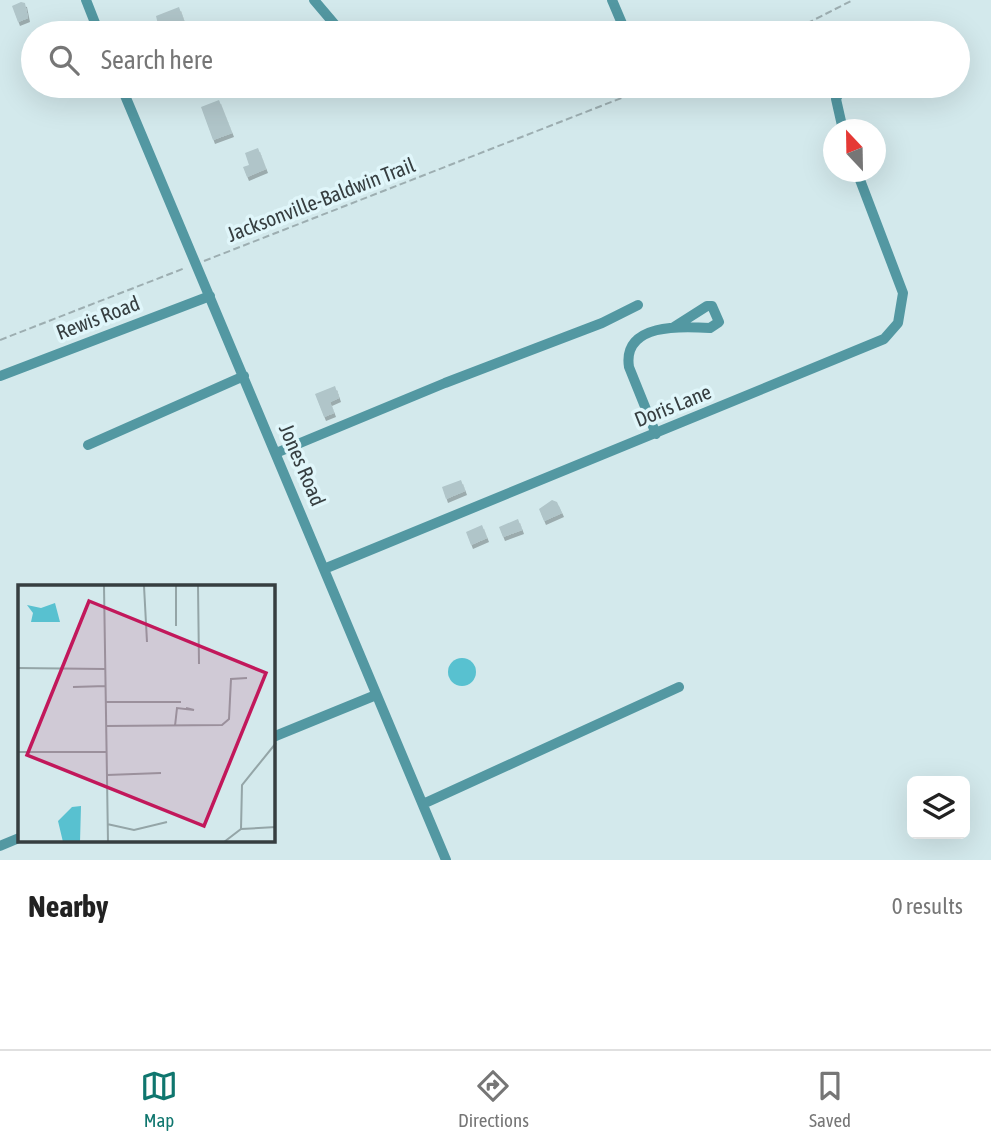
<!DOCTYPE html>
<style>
:root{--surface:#fff;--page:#f2f2f2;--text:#222;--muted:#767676;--line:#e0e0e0;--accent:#0f766e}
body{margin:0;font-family:"Asap Condensed",sans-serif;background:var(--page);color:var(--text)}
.controls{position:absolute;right:21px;bottom:21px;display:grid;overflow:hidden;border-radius:10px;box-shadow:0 7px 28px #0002}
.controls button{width:63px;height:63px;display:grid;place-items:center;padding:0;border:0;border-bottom:2px solid var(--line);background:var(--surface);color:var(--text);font:35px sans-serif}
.compass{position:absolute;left:823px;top:119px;width:63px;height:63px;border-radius:50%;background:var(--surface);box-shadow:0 7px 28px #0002;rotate:338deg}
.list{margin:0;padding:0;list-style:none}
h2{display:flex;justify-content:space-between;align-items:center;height:91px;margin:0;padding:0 28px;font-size:30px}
h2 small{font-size:23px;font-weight:400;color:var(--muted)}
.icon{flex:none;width:38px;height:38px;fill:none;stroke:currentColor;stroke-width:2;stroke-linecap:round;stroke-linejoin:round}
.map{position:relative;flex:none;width:991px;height:860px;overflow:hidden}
.search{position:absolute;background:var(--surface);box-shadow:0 7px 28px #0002;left:21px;right:21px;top:21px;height:77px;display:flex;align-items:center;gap:18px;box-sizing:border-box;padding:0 24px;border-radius:38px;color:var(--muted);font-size:26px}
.sheet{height:189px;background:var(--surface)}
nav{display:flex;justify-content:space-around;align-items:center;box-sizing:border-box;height:98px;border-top:2px solid var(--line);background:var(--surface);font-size:19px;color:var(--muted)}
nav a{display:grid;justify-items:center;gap:4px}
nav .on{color:var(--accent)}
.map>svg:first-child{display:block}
</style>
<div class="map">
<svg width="991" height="860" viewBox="0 0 991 860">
<defs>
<filter id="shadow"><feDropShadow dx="2" dy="4" stdDeviation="0" flood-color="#0004"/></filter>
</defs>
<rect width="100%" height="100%" fill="#d3e9ec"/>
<path fill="#58c1d0" d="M448 672a14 14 0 1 1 28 0a14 14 0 1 1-28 0Z"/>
<path fill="#b0c5c9" filter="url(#shadow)" d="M21,2L25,3L28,18L18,22L12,6Z
M179,7L188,33H160L156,16Z
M219,100L232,133L213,140L201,107Z
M258,148L266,169L247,177L243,167L249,165L245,153Z
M335,386L339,398L330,402L334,413L324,417L315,394Z
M461,480L465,491L446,499L442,487Z
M552,500L557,502L562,513L544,521L539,509Z
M518,519L522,530L503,537L499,527Z
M482,525L487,538L471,545L466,532Z"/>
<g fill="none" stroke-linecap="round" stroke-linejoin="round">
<path stroke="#9daeb1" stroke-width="2" stroke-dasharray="7 3.5" stroke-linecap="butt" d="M788,33L853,0
M204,261L642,90
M0,340L185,268"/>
<path stroke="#5398a2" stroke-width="10" d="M86,0L99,33
M314,0L342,33
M612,0L626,33
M121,86L446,860
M650,86H651
M843,130L836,99L840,91L851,86
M0,376L210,296
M656,434L629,367C622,323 682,326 710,328L719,322L712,306H707L674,327
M88,445L244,376
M276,453L445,383L602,323L638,305
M324,569L884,339L898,323L903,293L857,172
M273,737L376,695
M423,804L679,687
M0,846L19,838"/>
</g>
<g text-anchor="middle" stroke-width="7" stroke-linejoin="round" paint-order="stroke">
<g font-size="21" fill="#363e40" stroke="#e0f6fa">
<text transform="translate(321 200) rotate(-21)" y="7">Jacksonville-Baldwin Trail</text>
<text transform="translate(98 318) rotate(-21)" y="7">Rewis Road</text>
<text transform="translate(673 406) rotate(-22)" y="7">Doris Lane</text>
<text transform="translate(302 465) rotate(67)" y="7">Jones Road</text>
</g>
</g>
<g transform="translate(18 585)">
<rect width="257" height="257" fill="#d3e9ec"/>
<path d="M37,18L42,37H13L15,28L9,20L23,23ZM63,221L62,257H45L40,236L54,222Z" fill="#58c1d0"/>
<path fill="none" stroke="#94a5a7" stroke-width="2" d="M86,1L90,257M126,1L129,57M180,1L181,79M158,41V1M0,83L87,84M55,102L88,101M88,117H163M88,141L204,140L211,134L213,94L229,93M157,141L159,123L176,125L168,123M0,167H88M89,190L143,188M89,239L116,245L149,237M223,244L224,200L258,158M206,257L223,244L258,242"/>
<path fill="#c2185b" fill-opacity="0.15" stroke="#c2185b" stroke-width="3.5" d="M71,16L248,88L186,241L9,170Z"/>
<rect width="257" height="257" fill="none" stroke="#363e40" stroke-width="3.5"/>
</g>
</svg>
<div class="controls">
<button><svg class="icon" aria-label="layers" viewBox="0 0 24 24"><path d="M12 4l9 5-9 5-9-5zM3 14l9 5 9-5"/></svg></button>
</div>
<svg class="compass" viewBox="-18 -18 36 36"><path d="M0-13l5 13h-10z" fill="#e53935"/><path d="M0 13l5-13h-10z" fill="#767676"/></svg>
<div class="search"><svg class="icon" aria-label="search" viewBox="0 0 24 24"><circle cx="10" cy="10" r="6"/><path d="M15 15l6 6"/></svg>Search here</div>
</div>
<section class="sheet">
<h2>Nearby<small>0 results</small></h2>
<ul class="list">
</ul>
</section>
<nav>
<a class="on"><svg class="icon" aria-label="map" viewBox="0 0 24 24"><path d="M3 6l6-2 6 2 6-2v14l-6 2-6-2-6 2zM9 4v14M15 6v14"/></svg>Map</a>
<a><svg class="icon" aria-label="directions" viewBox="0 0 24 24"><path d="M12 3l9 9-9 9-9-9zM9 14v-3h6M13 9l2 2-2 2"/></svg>Directions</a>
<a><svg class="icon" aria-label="saved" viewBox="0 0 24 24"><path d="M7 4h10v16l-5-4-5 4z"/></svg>Saved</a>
</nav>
